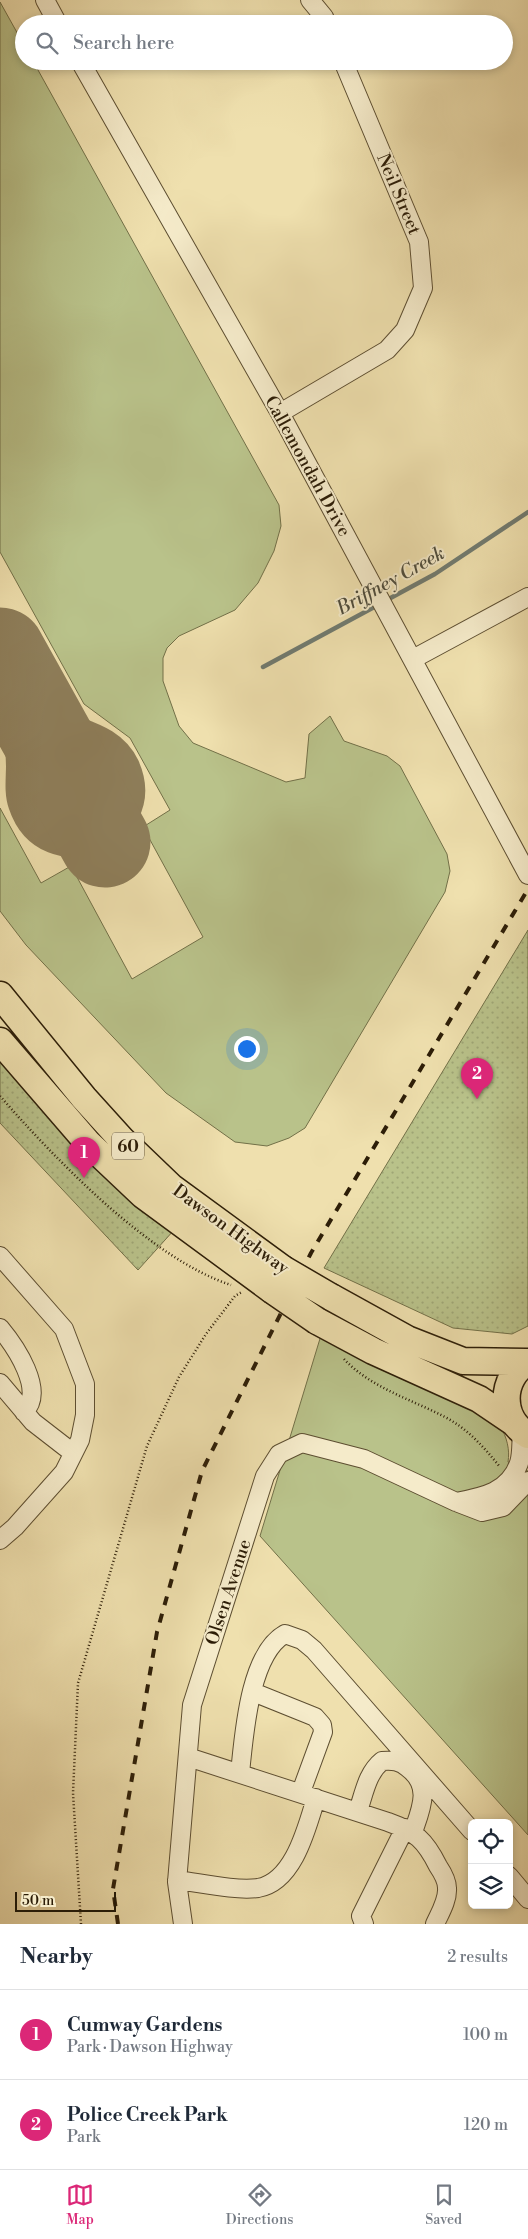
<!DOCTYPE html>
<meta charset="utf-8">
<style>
:root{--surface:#fff;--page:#f2f2f3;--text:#1f2937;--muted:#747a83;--line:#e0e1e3;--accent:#db2777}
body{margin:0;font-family:"Libre Bodoni",serif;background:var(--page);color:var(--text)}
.controls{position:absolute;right:15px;bottom:15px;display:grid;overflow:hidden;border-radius:8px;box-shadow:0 2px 8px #0003}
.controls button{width:45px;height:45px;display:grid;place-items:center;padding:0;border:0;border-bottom:1px solid var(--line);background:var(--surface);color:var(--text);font:25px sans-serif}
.scale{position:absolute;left:15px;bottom:12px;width:101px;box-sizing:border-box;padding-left:5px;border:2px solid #2c1d07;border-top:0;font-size:14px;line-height:18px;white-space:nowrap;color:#2c1d07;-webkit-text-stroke:4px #f5ebca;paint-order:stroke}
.you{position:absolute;left:246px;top:1048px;width:18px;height:18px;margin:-12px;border:4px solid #fff;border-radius:50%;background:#1a73e8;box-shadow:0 0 0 8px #1a73e833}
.badge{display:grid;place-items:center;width:32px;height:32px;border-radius:50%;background:var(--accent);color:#fff;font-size:16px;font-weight:700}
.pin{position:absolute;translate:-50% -41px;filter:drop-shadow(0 1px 2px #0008)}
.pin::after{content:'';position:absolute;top:26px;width:18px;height:15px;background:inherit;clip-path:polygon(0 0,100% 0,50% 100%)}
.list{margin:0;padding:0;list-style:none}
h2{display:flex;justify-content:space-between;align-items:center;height:65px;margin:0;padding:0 20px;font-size:21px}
h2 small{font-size:16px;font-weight:400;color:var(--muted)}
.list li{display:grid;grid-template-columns:32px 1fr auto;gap:15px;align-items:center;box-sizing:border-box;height:90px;padding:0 20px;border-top:1px solid var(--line)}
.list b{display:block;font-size:19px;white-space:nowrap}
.list p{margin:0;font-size:16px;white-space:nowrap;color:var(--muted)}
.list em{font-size:16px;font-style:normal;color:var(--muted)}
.icon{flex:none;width:28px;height:28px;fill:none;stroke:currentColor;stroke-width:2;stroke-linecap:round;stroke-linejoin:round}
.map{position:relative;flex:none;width:528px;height:1924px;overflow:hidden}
.search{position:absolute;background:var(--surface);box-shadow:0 2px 8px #0003;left:15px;right:15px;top:15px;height:55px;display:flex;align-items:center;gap:12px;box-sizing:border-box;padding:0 18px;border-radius:28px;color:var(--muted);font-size:19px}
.sheet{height:245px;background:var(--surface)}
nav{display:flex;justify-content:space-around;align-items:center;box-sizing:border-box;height:70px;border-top:1px solid var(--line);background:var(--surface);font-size:14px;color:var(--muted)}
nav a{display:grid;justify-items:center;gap:2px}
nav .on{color:var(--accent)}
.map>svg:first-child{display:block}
</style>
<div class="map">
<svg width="528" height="1924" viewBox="0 0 528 1924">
<defs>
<pattern id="park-dots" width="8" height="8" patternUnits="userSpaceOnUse" patternTransform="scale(1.25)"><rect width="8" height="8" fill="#b9c28a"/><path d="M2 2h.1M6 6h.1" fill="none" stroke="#9fa676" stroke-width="1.8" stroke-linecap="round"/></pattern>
</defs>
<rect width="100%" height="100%" fill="#efe0ae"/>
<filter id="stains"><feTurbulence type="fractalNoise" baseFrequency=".004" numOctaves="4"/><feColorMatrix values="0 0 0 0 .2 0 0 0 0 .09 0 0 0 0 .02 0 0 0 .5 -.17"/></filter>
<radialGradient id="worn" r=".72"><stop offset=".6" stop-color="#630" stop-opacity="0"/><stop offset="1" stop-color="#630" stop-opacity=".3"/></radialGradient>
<path fill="#b9c28a" stroke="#727048" d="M0,2L24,45V61H33L279,505L281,526L274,551L258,583L235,610L179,636L167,648L163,658V681L179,726L193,743L286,782L305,778L309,734L330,716L344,741L387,756L400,766L447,854L450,871L445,892L305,1128L289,1138L267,1146L235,1142L166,1093L26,945L0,911V808L41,883L71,866L132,979L203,937L143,827L170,810L130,738L84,704L0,552Z
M322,1332L405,1372L500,1426C507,1437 510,1450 508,1462L528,1471V1835L260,1536Z"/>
<path fill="url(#park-dots)" stroke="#727048" d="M528,930V1326L512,1334L453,1328L324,1268Z
M0,1054L174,1230L138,1270L0,1123Z"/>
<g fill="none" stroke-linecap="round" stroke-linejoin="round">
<path stroke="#717b70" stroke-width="4.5" d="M385,601L435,574L528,512
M263,667L378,605"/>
<path stroke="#8e7e5a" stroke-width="36" d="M0,652C12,672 25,705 43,718C68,738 107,736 122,768C151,832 49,872 26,803C22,792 24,778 24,766C23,741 23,717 22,693"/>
<path stroke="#8e7e5a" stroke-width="91" d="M0,653L105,842"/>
<defs>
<path id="minor" d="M45,0L58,24
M310,0L324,17L327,24
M80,61L280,413L528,875
M280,413L387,350L405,330L423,288L419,242L343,61
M413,659L528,597
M0,1256L64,1329L85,1384V1415L80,1440L64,1472L15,1527L0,1540
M0,1328C15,1346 46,1391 24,1412
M0,1383L33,1422L73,1453
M456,1502C483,1497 509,1492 519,1463C522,1454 521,1441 522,1432
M253,1692L315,1717L322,1725L323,1732L301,1792
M188,1757L388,1822C416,1832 425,1840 438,1866C442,1872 447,1880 447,1888C448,1900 440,1913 435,1924
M240,1773C244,1736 249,1654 285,1634L302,1640L314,1650L472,1831
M358,1811C364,1794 367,1773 382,1761C393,1760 400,1761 408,1768C432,1786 421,1809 413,1832
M509,1876L528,1899
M177,1880C201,1883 235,1891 258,1888C294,1882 307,1827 316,1798
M183,1924L177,1882L192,1705L265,1476L279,1454L302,1443L364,1459L456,1502L482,1512L503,1507L528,1481
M364,1924L361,1916L405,1828"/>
<path id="highway" d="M0,995L84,1098L122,1140L171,1187L283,1269
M0,1041L88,1143L143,1195L272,1290
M331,1297L407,1339L463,1361L526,1362
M317,1321L373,1351L479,1399L513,1422
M528,1362C500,1377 499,1419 528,1435"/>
</defs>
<use href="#minor" stroke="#5d4e31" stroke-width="20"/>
<use href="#highway" stroke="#2c1d07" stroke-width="29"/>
<path stroke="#2c1d07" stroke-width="2.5" stroke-dasharray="1 2.5" stroke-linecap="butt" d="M0,1096C55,1159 151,1259 231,1285
M344,1359C370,1387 410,1399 443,1416C467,1428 483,1446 500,1467
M81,1924L73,1793L78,1683L147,1446L179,1377L206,1334L235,1296L242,1292"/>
<use href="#minor" stroke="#f5ebca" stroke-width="18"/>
<use href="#highway" stroke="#efe0ae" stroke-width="26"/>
<path stroke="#2c1d07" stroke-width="4" stroke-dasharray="9 9" stroke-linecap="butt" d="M118,1924L113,1889L157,1632L202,1471L311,1253L528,889"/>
<defs>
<path id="highway-bridge" d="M283,1269L331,1297
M272,1290L317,1321"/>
</defs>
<use href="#highway-bridge" stroke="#2c1d07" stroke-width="29" stroke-linecap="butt"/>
<use href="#highway-bridge" stroke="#efe0ae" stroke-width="26"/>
</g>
<g text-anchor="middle" stroke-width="4" stroke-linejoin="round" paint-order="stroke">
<rect fill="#f5ebca" stroke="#685b42" stroke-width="1" x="112" y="1132.5" width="32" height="27" rx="4"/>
<g font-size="16" font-weight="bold" fill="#2c1d07">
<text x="128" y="1152">60</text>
</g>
<g font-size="18" fill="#2c1d07" stroke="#f5ebca">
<text transform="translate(399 194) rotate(67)" y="6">Neil Street</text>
<text transform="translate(308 466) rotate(61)" y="6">Callemondah Drive</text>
<text transform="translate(231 1229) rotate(36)" y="6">Dawson Highway</text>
<text transform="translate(228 1592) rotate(-72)" y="6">Olsen Avenue</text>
</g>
<g font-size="19" font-style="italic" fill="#4e4c3c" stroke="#f5ebca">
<text transform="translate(390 580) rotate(-29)" y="7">Briffney Creek</text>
</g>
</g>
<rect width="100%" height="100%" filter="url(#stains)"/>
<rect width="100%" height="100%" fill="url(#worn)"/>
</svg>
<div class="controls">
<button><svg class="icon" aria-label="locate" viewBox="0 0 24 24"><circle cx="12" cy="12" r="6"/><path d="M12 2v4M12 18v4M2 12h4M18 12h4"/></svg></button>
<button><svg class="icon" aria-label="layers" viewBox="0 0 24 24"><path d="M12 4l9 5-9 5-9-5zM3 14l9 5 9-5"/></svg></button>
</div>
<div class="scale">50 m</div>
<div class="you"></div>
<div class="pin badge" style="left:84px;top:1178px">1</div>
<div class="pin badge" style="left:477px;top:1099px">2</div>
<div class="search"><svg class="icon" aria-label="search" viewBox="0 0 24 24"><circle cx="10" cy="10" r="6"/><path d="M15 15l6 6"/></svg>Search here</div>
</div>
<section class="sheet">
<h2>Nearby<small>2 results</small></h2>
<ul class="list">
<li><span class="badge">1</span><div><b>Cumway Gardens</b><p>Park · Dawson Highway</p></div><em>100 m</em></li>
<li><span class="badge">2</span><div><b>Police Creek Park</b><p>Park</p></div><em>120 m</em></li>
</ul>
</section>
<nav>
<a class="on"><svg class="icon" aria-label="map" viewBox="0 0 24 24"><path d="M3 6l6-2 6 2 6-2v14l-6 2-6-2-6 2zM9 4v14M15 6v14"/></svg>Map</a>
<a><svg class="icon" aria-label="directions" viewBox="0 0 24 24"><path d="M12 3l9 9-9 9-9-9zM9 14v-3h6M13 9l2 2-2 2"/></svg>Directions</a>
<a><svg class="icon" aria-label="saved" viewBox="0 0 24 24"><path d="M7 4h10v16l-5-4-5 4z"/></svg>Saved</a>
</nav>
